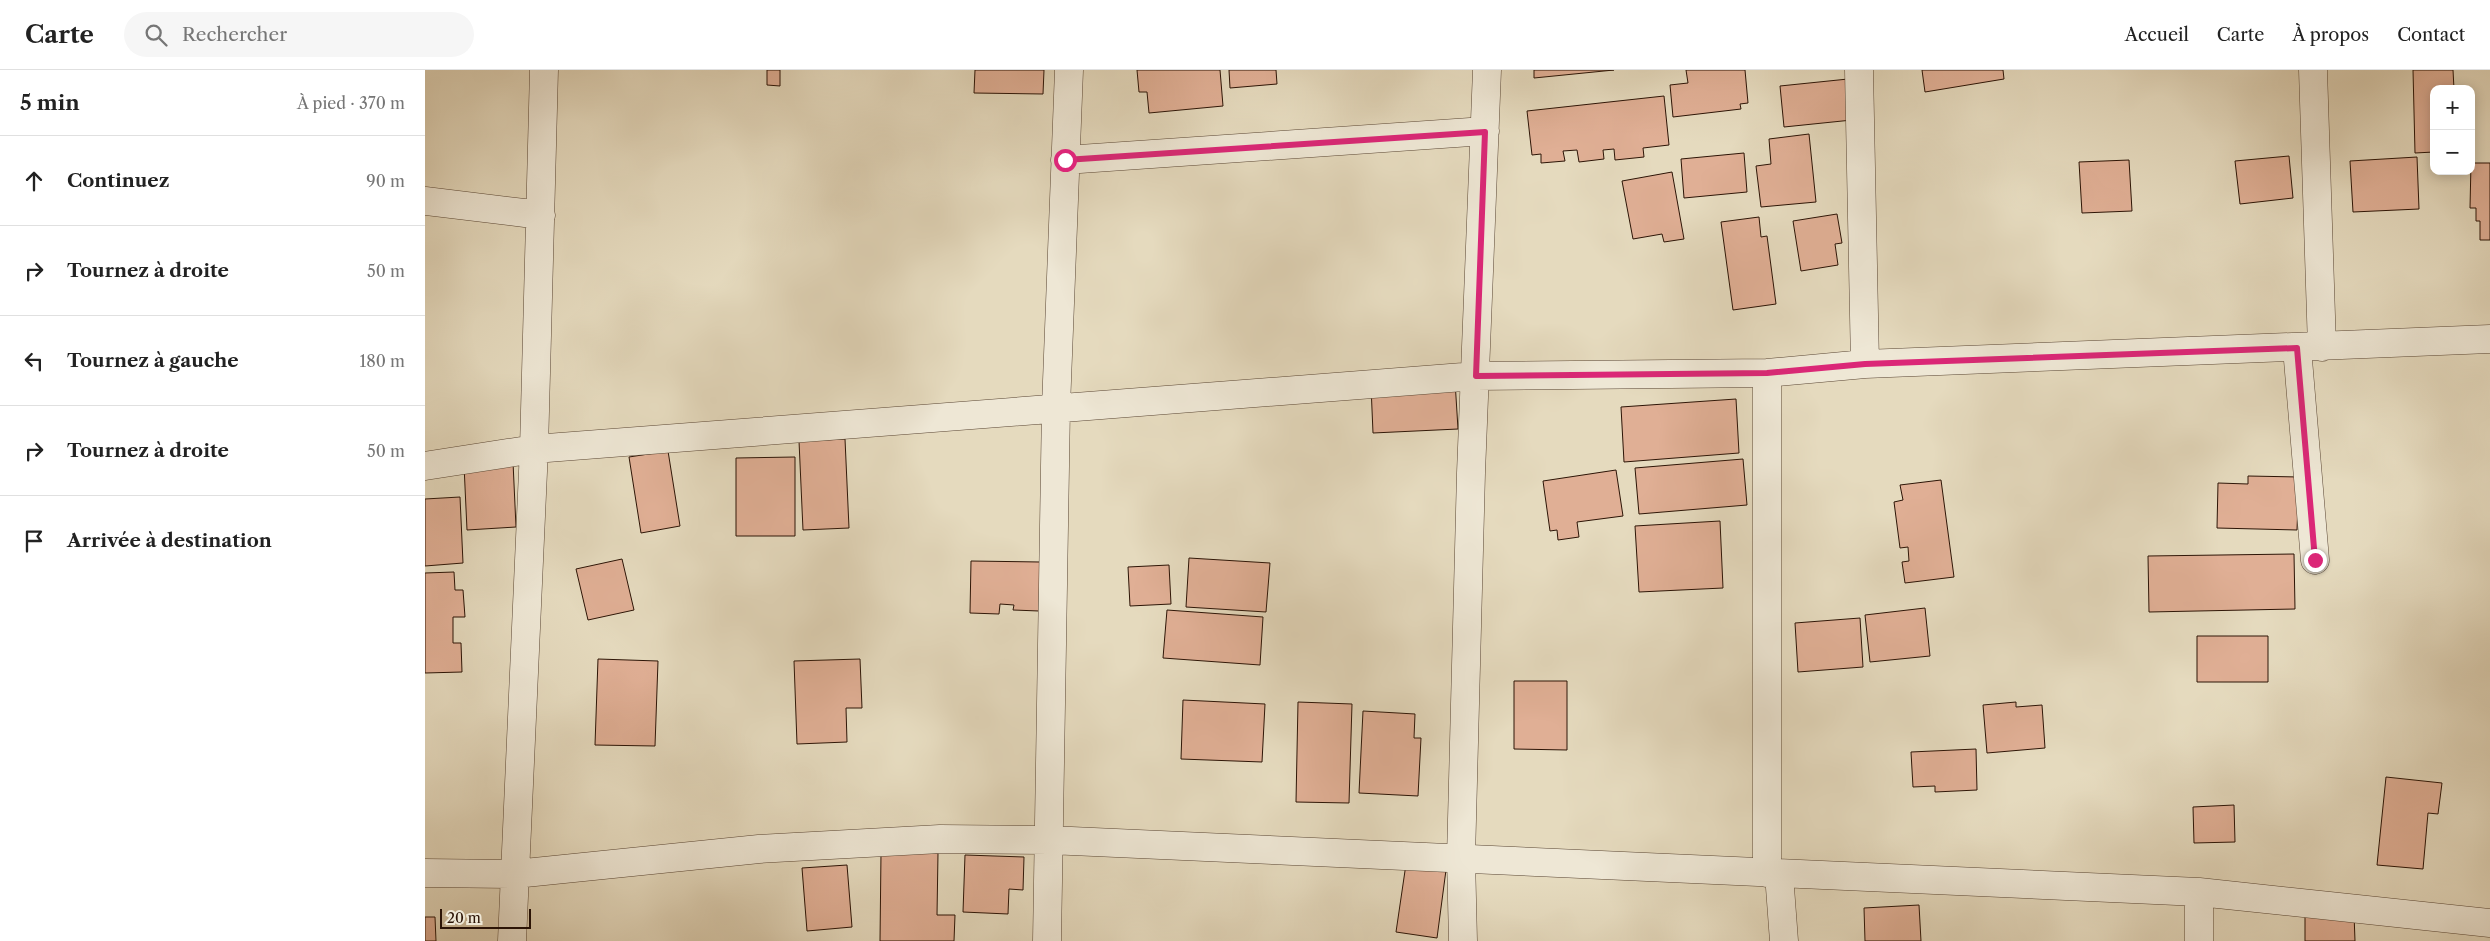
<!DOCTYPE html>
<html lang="fr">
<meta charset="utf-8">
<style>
:root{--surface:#fff;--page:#f6f6f6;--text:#222;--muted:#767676;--line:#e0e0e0}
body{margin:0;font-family:"Libre Caslon Text",serif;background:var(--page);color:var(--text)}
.controls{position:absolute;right:15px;top:15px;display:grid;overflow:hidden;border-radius:10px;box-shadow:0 2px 12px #0003}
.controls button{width:45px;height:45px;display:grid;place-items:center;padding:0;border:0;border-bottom:1px solid var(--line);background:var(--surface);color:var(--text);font:25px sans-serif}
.scale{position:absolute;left:15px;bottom:12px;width:91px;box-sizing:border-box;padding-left:5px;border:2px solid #2c1406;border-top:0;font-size:14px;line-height:18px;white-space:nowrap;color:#2c1406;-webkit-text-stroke:4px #eee7d5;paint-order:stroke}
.stop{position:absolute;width:15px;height:15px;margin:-11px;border:4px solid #db2777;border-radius:50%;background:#fff}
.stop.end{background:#db2777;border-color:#fff;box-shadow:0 1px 5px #0008}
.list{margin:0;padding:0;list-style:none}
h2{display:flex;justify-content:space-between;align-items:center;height:65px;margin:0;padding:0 20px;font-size:21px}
h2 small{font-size:16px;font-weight:400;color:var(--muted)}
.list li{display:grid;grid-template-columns:32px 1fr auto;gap:15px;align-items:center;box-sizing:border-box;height:90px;padding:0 20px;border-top:1px solid var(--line)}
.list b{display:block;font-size:19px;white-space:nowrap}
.list em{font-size:16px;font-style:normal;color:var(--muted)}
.icon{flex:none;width:28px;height:28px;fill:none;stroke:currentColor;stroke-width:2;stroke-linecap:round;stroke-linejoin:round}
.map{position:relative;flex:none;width:2065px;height:871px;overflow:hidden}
header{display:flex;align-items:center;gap:30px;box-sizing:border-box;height:70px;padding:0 25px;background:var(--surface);border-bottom:1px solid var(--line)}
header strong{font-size:24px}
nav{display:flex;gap:28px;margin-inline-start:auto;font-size:18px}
.search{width:350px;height:45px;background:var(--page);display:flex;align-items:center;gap:12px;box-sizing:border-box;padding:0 18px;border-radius:28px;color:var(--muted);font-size:19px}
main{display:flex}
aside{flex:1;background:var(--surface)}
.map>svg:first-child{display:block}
</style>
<header>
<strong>Carte</strong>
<div class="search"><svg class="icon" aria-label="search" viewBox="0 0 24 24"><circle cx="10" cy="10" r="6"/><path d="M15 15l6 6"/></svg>Rechercher</div>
<nav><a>Accueil</a><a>Carte</a><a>À propos</a><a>Contact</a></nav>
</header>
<main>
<aside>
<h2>5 min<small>À pied · 370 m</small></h2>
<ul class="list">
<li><svg class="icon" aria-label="ahead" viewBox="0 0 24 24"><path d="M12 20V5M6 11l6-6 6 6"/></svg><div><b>Continuez</b></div><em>90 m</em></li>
<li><svg class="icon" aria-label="right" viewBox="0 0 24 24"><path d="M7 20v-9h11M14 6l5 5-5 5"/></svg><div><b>Tournez à droite</b></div><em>50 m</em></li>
<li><svg class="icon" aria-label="left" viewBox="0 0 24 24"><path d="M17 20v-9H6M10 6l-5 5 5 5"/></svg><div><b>Tournez à gauche</b></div><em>180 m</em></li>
<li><svg class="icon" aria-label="right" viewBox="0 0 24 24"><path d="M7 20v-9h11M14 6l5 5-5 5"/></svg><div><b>Tournez à droite</b></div><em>50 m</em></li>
<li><svg class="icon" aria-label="arrive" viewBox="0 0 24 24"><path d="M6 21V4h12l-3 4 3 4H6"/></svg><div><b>Arrivée à destination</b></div></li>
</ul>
</aside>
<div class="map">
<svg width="2065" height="871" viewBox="0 0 2065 871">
<rect width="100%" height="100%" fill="#e5dabe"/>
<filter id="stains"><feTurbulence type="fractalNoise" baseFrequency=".004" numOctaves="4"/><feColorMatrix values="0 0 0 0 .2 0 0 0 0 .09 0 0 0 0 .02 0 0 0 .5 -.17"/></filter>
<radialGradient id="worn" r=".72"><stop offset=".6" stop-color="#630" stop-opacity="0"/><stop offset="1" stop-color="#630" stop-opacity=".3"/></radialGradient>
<path fill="#e0af95" stroke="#2c1406" d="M342,0H355V16L342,15Z
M550,0H619L618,24L549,23Z
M712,0H795L798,36L724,43L722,22H714Z
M804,0H851L852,14L805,18Z
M1109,0H1189L1109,8Z
M1261,0H1320L1323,33L1315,34L1316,39L1248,47L1245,15L1263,13Z
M1497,0H1578L1579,9L1500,22Z
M1988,0H2028L2029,19H2009V82L1990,83Z
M1423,9L1427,50L1359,57L1355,16Z
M1239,26L1244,75L1218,78L1219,87L1190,90L1189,79L1178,80L1179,89L1154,92L1152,80L1138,81L1140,91L1116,93V84L1107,85L1102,41Z
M1384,64L1391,132L1336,137L1331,96L1346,94L1344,69Z
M1319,83L1322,122L1259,128L1256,89Z
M1864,86L1868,128L1815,134L1810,91Z
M1992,87L1994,139L1928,142L1925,91Z
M1704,90L1707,141L1657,143L1654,92Z
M2046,93H2065V170H2055V151H2051V138H2045Z
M1247,102L1259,169L1239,172L1237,164L1208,169L1197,111Z
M1412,144L1417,173L1410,174L1413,195L1376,201L1368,151Z
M1334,147L1336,167L1342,166L1351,234L1308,240L1296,152Z
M1030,311L1033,359L948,363L946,316Z
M1311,329L1314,383L1199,392L1196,337Z
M420,369L424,458L378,460L374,371Z
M243,381L255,456L216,463L204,387Z
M370,387V466H311V388Z
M1318,389L1322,435L1214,444L1210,398Z
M88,392L91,457L42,460L39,395Z
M1191,400L1198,446L1152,452L1154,467L1133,470L1132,460L1125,461L1118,411Z
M1823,406L1874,407L1872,460L1792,458L1793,413L1823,414Z
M1516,410L1529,507L1480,513L1477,492L1484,491L1483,477L1475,478L1469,432L1478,430L1475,415Z
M35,427L38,493L0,496V429Z
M1295,451L1298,518L1214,522L1210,456Z
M1869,484L1870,539L1724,542L1723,486Z
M764,488L845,493L841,542L761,537Z
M197,489L209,540L163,550L151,499Z
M546,491L615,492L614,541L588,540L589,535L575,534L574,544L545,543Z
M744,495L746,534L705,536L703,497Z
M29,502L30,520H38L40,547H28V573H36L37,602L0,603V503Z
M1500,538L1505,586L1445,592L1440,545Z
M742,540L838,547L835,595L738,588Z
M1435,548L1438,597L1373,602L1370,553Z
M1772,566H1843V612H1772Z
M173,589L233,591L230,676L170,675Z
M435,589L437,638H421L422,672L372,674L369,591Z
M1089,611H1142V680L1089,679Z
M758,630L840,634L837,692L756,689Z
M873,632L927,634L924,733L871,732Z
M1591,632V637L1617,635L1620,678L1562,683L1558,635Z
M938,641L990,644L989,668H996L993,726L934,723Z
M1551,679L1552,720L1510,722V716L1488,717L1486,682Z
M1961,707L2017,713L2013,744L2003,743L1998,799L1952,795Z
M1809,735L1810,772L1769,773L1768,737Z
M456,783H513L512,845H530L529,871H455Z
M540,785L599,787L598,820L584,819L583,844L538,842Z
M981,794L1021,800L1012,868L971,862Z
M422,795L427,857L382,861L377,798Z
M1494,835L1496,871H1440L1439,838Z
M1880,838L1929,844L1930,871H1880Z
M0,847H10L11,871H0Z"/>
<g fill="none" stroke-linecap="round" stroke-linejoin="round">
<defs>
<path id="minor" d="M1434,0L1440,294
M1888,0L1897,277
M640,90L1060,61
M0,131L116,145
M1872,278L1890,490
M1342,303V803
M0,396L109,379L1051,306L1342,303L1440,294L2065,269
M0,803L90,804L334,779L515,769L624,770L1774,822L2065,853
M1354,804L1359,871
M87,871L109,379L119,0
M622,871L631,337L644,0
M1038,871L1036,788L1046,403L1062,0
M1774,871V822"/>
</defs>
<use href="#minor" stroke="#5a4634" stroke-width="29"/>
<use href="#minor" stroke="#eee7d5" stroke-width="28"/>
</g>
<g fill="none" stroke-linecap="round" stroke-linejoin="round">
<path stroke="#db2777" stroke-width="6" d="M640,90L1060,62L1051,306L1342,303L1440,294L1872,278L1890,490"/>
</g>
<rect width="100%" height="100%" filter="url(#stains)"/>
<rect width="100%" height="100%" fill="url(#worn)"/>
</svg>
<div class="controls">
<button>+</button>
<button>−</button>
</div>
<div class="scale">20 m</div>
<div class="stop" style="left:640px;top:90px"></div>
<div class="stop end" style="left:1890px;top:490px"></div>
</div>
</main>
